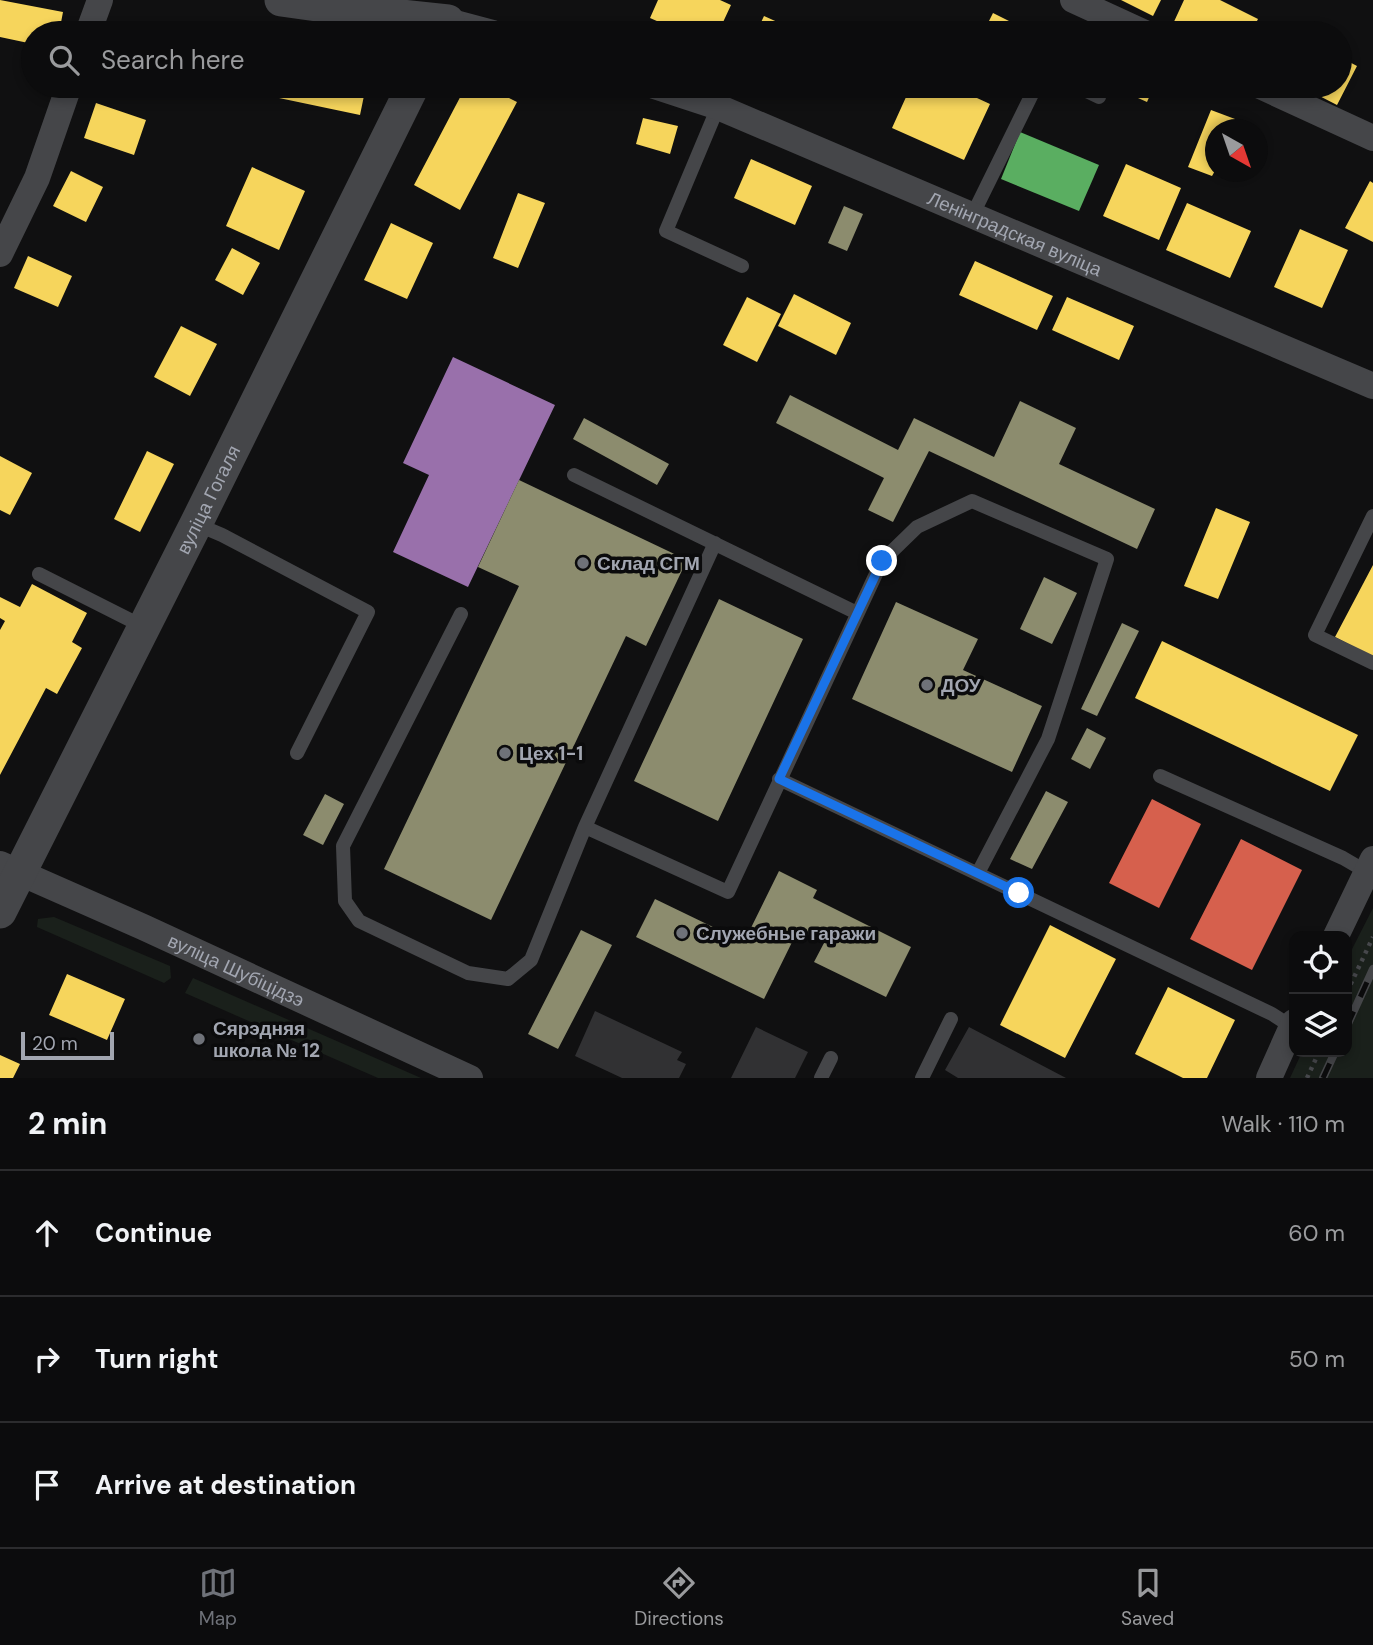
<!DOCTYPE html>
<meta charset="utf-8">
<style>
:root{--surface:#0c0c0d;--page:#151516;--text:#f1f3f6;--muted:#9a9b9d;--line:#2c2c2e;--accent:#6f7279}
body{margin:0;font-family:"DM Sans",sans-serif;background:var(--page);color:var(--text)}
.controls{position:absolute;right:21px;bottom:21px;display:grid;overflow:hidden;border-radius:14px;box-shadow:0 4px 10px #0003}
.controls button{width:63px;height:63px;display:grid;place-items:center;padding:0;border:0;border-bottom:2px solid var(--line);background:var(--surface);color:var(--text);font:35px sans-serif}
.compass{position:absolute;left:1205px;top:119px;width:63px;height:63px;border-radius:50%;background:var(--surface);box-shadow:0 4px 10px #0003;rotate:140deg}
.scale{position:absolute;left:21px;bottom:18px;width:93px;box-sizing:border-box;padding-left:7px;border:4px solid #a2a6b1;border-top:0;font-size:19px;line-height:24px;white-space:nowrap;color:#a2a6b1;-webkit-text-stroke:5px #0b0b0c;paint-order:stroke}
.stop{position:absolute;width:21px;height:21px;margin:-16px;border:5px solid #1a73e8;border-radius:50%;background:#fff}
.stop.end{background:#1a73e8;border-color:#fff;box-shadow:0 2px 7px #0008}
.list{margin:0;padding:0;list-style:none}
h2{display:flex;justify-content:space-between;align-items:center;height:91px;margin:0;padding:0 28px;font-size:30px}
h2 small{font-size:23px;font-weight:400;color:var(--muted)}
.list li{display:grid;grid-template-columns:46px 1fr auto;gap:21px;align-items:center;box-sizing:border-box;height:126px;padding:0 28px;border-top:2px solid var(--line)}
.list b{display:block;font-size:26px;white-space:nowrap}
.list em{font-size:23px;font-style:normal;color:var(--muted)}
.icon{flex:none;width:38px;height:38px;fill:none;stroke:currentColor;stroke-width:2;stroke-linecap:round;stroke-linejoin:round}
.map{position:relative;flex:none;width:1373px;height:1078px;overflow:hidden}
.search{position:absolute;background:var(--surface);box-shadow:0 4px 10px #0003;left:21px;right:21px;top:21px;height:77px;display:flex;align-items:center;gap:18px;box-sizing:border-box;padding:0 24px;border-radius:38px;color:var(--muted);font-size:26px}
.sheet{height:469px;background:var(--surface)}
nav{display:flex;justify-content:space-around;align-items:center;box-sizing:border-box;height:98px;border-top:2px solid var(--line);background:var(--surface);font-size:19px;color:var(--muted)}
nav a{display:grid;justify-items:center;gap:4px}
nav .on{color:var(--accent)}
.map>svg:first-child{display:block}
</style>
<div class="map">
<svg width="1373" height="1078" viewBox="0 0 1373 1078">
<rect width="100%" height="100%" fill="#101011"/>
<path fill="#1a201b" d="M1373,908V1078H1290L1302,1052H1347V959Z
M54,917L170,966L171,978L164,983L37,927L38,919Z
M193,978L421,1078H378L185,993Z"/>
<path fill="#f6d55c" d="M0,0L63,12L59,33H33V44L0,37Z
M658,0H720L731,5L718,33H684L650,18Z
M1121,0H1161L1153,16Z
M1184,0H1220L1258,19L1251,33H1186L1172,26Z
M993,13L1013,23L1008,33H983Z
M764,16L802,33H756Z
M1054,25L1073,33H1050Z
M1340,57L1357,66L1337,105L1300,86H1340Z
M262,86H366L360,115L260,94Z
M466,86H485L517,102L460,210L414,185Z
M911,86H951L990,104L964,160L892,128Z
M1111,86H1154L1147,102Z
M96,103L146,120L134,155L84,138Z
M1211,110L1235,119L1231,130H1216V169L1212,176L1188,167Z
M643,118L678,126L670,154L636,144Z
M751,159L812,186L795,225L734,198Z
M1126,164L1181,188L1159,240L1103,216Z
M252,167L305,191L279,250L226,226Z
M71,171L103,187L86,222L53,206Z
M1370,181L1373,183V242L1345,228Z
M518,193L545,203L518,268L493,258Z
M1187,203L1251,231L1230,278L1166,250Z
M391,223L433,243L407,299L364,280Z
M1300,229L1348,250L1322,308L1274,287Z
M232,248L260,263L243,295L215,280Z
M28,256L72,276L58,307L14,288Z
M975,261L1053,296L1037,330L959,295Z
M794,294L851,323L836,355L778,326Z
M747,297L781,314L757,362L723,345Z
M1067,297L1134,326L1119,360L1052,330Z
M181,326L217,344L190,396L154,377Z
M147,451L174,464L140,532L114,519Z
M0,456L32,473L10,515L0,510Z
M1216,508L1250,522L1218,599L1184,586Z
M1373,565V657L1335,637Z
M32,584L87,613L72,642L82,648L57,694L46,688L0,775V630L5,621L0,618V597L20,607Z
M1162,641L1358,735L1330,791L1135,698Z
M1050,925L1116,959L1065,1058L1000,1025Z
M67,974L125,999L107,1040L49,1015Z
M1168,987L1235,1020L1207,1078H1183L1135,1054Z
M0,1055L20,1064L13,1078H0Z"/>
<path fill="#d6604d" d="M1152,799L1201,824L1159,908L1109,883Z
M1241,839L1302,870L1252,970L1190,939Z"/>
<path fill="#9970ab" d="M453,357L555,405L468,587L393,552L429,475L403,463Z"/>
<path fill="#5aae61" d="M1020,132L1099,165L1079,211L1001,179Z"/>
<path fill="#8c8c6e" d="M844,206L863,214L847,251L828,243Z
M790,395L898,450L914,418L994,457L1020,401L1076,428L1059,464L1155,509L1137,549L929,451L893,522L868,510L884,478L776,423Z
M584,418L669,464L657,485L573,439Z
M519,480L687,560L646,646L626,636L491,920L384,869L519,586L478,567Z
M1044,577L1077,593L1052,644L1020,629Z
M719,599L803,639L718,821L634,781Z
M896,602L978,639L963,670L1042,706L1012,772L852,699Z
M1122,623L1139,631L1097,716L1081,709Z
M1087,728L1106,738L1090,769L1071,759Z
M1046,791L1068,802L1032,869L1010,859Z
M325,794L344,804L323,845L303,835Z
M779,871L817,890L813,898L911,947L886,997L814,962L824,943L798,930L764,999L636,937L655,899L744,942Z
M581,930L612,945L558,1049L528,1034Z"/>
<path fill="#313133" d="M595,1011L682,1052L677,1060L686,1064L679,1078H622L575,1056Z
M756,1027L808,1052L795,1078H731Z
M969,1027L1066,1078H958L945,1070Z"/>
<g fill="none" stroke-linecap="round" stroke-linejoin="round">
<path stroke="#46474b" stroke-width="4.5" stroke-dasharray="3.5 5" stroke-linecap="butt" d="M1347,992L1373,937
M1307,1078L1319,1052"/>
<path stroke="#454649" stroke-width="14" d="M1076,86L1099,97
M718,107L666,231L742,266
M972,216L1036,86
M574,475L857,613
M1373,516L1315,635L1373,663
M196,524L222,535L368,612L297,753
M39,574L144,627
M461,614L343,846L345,901L359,921L468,973L508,979L531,960L585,827L715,543
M1160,776L1343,858L1367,872
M779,779L1272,1014L1292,1027
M585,827L728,892L882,561L917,527L972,501L1107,559L1048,739L978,873
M821,1078L831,1058
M922,1078L951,1019"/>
<g stroke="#454649" stroke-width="26">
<path d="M1073,0L1145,33"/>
<path d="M448,21L493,33"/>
<path d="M88,33L100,0"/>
<path id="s1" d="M654,86L718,107L1373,386"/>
<path d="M1260,86L1373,138"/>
<path d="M0,254L37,178L69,86"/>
<path id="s2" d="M0,864L143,927L470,1078"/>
<path d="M1336,936L1373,859"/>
<path d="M1269,1078L1294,1022"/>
</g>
<g stroke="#454649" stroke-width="33">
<path d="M281,0L374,13L448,21"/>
<path id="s3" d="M0,912L196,524L413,86"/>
</g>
<defs>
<path id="rail" d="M1347,1026L1373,969
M1323,1078L1335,1052"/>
</defs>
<use href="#rail" stroke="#454649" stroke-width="8"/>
<use href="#rail" stroke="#0b0b0c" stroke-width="5" stroke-dasharray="16" stroke-linecap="butt"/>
</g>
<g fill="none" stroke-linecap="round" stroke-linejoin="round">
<path stroke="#1a73e8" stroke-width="9" d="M882,561L779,779L1019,893"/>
</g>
<g fill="#6f7279" stroke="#0b0b0c" stroke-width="2.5">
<circle cx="583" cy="563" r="7"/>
<circle cx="927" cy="685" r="7"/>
<circle cx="505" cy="753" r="7"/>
<circle cx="682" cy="933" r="7"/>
<circle cx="199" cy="1039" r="7"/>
</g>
<g text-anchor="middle" stroke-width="7" stroke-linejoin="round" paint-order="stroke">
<g font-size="19" fill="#a2a6b1" stroke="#0b0b0c">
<text dy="7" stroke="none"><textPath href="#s1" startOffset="390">Ленінградская вуліца</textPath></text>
<text dy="7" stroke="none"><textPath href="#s3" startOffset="462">вуліца Гогаля</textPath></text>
<text dy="7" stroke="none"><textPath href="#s2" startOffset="259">вуліца Шубіцідзэ</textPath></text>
</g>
<g font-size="19" font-weight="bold" fill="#a2a6b1" stroke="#0b0b0c" text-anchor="start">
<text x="597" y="570">Склад СГМ</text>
<text x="941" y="692">ДОУ</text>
<text x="519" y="760">Цех 1-1</text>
<text x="696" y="940">Служебные гаражи</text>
<text x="213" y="1035">Сярэдняя<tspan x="213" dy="22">школа № 12</tspan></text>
</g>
</g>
</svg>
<div class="controls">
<button><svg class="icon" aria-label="locate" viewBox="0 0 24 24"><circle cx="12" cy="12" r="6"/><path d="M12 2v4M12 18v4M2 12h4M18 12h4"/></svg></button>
<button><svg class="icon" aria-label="layers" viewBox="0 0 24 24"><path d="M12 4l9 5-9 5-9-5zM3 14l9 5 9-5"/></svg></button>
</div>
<svg class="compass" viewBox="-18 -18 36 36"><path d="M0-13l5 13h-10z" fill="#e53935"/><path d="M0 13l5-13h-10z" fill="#9a9b9d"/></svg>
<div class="scale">20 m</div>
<div class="stop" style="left:1019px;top:893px"></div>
<div class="stop end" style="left:882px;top:561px"></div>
<div class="search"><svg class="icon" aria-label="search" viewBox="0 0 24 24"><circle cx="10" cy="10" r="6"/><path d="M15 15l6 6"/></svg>Search here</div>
</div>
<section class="sheet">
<h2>2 min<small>Walk · 110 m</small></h2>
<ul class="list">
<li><svg class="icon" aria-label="ahead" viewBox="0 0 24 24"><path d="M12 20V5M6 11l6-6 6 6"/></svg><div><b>Continue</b></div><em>60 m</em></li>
<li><svg class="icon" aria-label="right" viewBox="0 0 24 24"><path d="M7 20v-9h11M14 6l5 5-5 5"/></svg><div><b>Turn right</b></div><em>50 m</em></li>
<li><svg class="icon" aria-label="arrive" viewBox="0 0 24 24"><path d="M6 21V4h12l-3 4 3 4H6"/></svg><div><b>Arrive at destination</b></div></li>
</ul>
</section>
<nav>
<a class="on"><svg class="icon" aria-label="map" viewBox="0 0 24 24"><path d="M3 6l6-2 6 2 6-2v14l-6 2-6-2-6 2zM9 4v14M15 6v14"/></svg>Map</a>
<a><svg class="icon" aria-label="directions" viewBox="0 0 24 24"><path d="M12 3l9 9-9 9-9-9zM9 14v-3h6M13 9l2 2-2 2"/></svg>Directions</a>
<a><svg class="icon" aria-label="saved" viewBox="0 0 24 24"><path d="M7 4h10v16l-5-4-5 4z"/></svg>Saved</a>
</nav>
